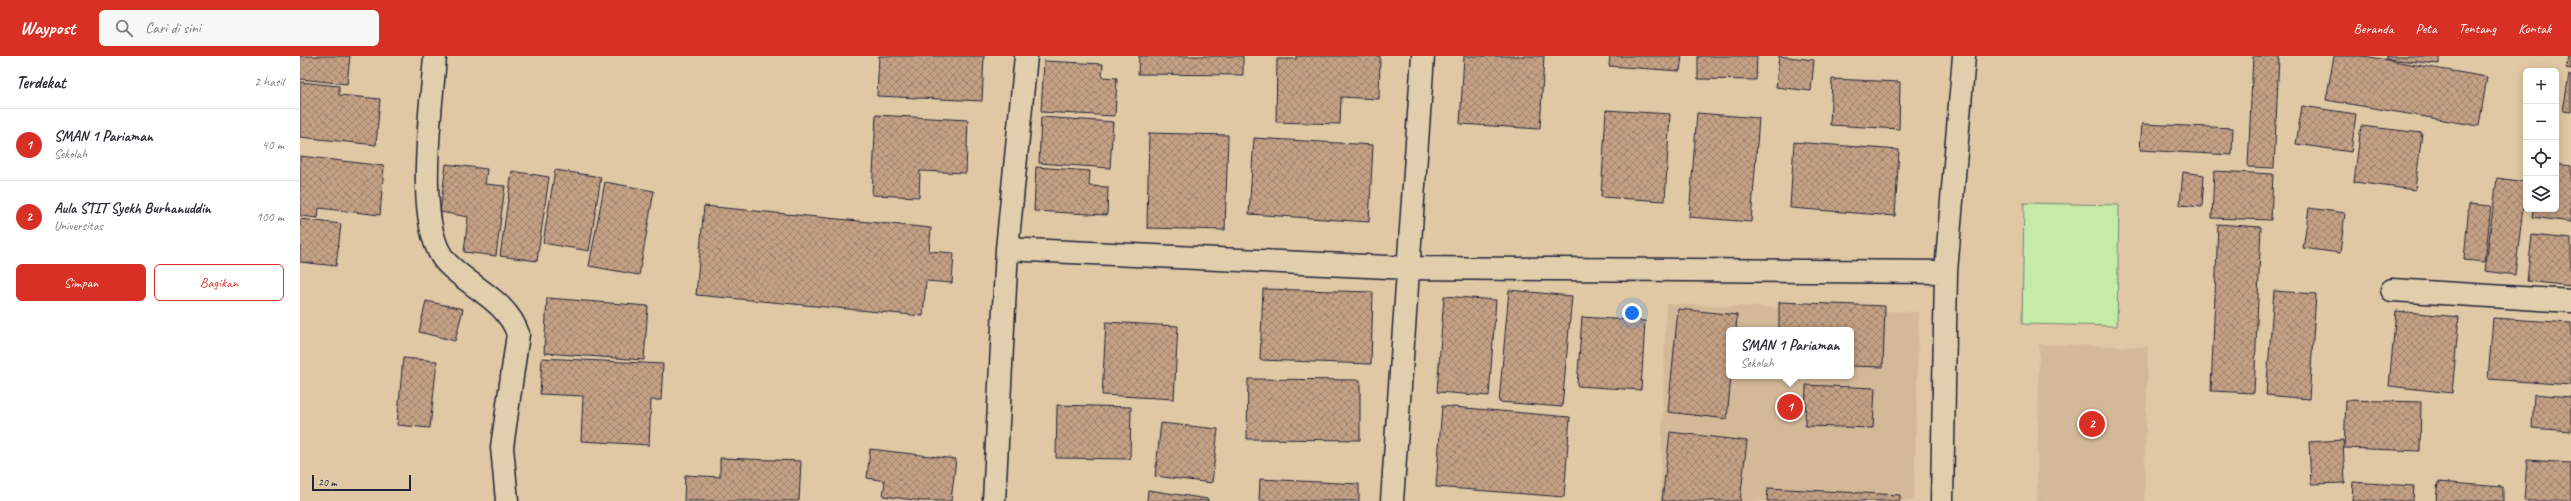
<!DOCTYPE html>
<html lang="id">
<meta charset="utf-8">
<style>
:root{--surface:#fff;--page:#f7f7f7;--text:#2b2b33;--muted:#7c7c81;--line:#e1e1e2;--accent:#d93025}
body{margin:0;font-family:Caveat,sans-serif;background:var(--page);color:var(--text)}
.controls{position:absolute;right:12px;top:12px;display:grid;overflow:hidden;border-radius:6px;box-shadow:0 2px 10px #0003}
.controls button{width:36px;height:36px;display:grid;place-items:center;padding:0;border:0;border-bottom:1px solid var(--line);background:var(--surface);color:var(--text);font:20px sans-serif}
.scale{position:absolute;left:12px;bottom:10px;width:99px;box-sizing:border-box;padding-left:4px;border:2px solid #22223b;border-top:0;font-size:11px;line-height:14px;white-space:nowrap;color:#22223b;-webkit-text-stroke:3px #e0ceac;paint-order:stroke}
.you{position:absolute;left:1332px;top:257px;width:14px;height:14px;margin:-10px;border:3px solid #fff;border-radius:50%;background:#1a73e8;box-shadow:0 0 0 6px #1a73e833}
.badge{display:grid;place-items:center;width:26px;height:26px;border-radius:50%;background:var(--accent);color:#fff;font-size:13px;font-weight:700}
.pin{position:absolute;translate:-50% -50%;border:2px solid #fff;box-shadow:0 1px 4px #0006}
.popup{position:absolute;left:1426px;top:271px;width:128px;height:52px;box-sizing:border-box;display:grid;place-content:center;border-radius:6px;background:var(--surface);filter:drop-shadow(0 1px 3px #0005);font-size:13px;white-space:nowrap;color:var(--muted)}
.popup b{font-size:15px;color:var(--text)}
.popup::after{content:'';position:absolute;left:50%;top:100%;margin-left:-8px;border:8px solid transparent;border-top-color:var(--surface)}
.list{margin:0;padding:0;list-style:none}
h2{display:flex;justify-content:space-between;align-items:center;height:52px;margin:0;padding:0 16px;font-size:17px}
h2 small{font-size:13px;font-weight:400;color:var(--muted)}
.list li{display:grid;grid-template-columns:26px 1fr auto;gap:12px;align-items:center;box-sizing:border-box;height:72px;padding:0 16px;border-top:1px solid var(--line)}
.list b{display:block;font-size:15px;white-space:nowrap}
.list p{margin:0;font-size:13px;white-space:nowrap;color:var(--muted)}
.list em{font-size:13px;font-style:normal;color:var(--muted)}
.actions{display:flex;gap:8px;padding:12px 16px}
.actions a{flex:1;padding:9px 0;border:1px solid var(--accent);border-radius:6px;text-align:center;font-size:14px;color:var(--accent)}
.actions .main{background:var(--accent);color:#fff}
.icon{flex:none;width:22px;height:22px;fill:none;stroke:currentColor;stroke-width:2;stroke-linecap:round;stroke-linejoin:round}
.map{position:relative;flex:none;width:2271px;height:445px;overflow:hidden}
header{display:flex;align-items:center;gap:24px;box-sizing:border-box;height:56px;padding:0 20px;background:var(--accent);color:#fff}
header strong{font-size:19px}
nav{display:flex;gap:22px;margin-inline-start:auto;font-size:14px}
.search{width:280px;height:36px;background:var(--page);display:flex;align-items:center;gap:10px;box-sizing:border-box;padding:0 14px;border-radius:6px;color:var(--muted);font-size:15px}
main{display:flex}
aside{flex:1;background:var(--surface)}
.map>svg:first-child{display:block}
</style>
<header>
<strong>Waypost</strong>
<div class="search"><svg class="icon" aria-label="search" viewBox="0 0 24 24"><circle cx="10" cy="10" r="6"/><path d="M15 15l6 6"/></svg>Cari di sini</div>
<nav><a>Beranda</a><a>Peta</a><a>Tentang</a><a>Kontak</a></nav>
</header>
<main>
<aside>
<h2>Terdekat<small>2 hasil</small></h2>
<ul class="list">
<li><span class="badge">1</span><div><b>SMAN 1 Pariaman</b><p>Sekolah</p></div><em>40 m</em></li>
<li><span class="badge">2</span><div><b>Aula STIT Syekh Burhanuddin</b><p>Universitas</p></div><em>100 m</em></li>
</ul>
<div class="actions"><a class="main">Simpan</a><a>Bagikan</a></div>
</aside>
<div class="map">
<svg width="2271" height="445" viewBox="0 0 2271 445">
<defs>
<pattern id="building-cross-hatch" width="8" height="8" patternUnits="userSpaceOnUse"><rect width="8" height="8" fill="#c4a185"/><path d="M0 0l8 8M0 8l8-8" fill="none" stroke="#9f836e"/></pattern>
</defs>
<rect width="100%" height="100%" fill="#e1c8a4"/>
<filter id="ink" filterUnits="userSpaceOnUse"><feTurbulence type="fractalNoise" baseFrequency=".025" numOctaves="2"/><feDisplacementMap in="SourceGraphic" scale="8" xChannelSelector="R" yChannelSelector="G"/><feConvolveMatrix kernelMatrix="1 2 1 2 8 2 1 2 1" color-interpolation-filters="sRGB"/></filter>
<g filter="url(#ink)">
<path fill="#d4b999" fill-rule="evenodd" d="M1366,248L1619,256L1614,445H1360ZM1429,274H1551V320H1429Z
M1739,288L1848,291L1844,445H1737Z"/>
<path fill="#c4eca8" stroke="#738772" d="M1724,147L1819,149L1817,270L1722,268Z"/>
<path fill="url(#building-cross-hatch)" stroke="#22223b" d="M0,0H50L47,28L0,23Z
M579,0H684L682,45L577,40Z
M839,0H943V19L838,18Z
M996,0H1080L1079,43L1041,41L1040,68L976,66L977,3H996Z
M1164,0H1244L1240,73L1160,68Z
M1310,0H1382L1380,15L1309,10Z
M1398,0H1457L1456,24L1398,23Z
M1479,0L1514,4L1511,35L1476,31Z
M1953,0H1979L1974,112L1948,111Z
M2034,0H2064L2187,21L2179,70L2026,44Z
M2086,0H2139V8L2086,3Z
M2268,0H2271V13L2266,12Z
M744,5L803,8L802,21L817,22L815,60L741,56Z
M2269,19L2271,20V56L2263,55Z
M1532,23L1600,26L1599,73L1530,69Z
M0,26L39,30V39L80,43L76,89L0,81Z
M2002,50L2056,58L2051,96L1996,88Z
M1306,54L1370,58L1365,145L1301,141Z
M1397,57L1459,62L1451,166L1389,161Z
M576,59L668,64L666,117L620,115L619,141L572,139Z
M741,61L813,66L810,112L739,107Z
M1842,68L1933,72L1932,99L1840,94Z
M2061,70L2122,77L2115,134L2054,126Z
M849,77L928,79L925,174L847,172Z
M954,82L1073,89L1069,166L949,158Z
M1494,86L1599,94L1595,160L1490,152Z
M0,100L84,110L80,159L19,152L18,162L0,160Z
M146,108L187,113L185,128L205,130L196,200L164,196L168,161L140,156Z
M2256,108L2271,110V166L2232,161L2233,153H2256Z
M736,111L790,115L789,130L808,131L807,159L734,155Z
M255,114L301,121L289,195L243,187Z
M212,115L249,121L237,205L200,200Z
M1914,115L1973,118L1971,164L1912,162Z
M1883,116L1904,119L1902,151L1880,149Z
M2197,122L2226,126L2215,219L2185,215Z
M305,126L354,135L339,219L289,210Z
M2169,148L2191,150L2185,206L2164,204Z
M404,150L631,172L629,195L654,197L652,227L626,225L623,260L396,239Z
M2009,152L2045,157L2040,197L2003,192Z
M0,163L41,168L36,210L0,206Z
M1918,168L1961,171L1954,337L1911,335Z
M2232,179L2271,183V230L2227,225Z
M963,233L1073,236L1071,308L960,304Z
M1209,234L1272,240L1262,351L1199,346Z
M1974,235L2016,238L2009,343L1966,339Z
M1144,240L1196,244L1189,340L1137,336Z
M247,242L348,250L344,304L244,297Z
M126,245L163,253L155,285L119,276Z
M1479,246L1585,250L1583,311L1551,310V274H1479Z
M1378,253L1437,259L1436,274H1429V320H1431L1427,363L1368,356Z
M2096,255L2159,261L2152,337L2089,330Z
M1282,261L1345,265L1341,334L1277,330Z
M2193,262L2271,267V329L2188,323Z
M806,266L878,270L874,343L802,339Z
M103,302L137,305L130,372L97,369Z
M242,302L363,308L361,344H351L349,389L281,385L283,340L240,338Z
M948,323L1060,324V384L947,383Z
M1506,329L1575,332L1573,372L1505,370Z
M2234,338L2271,341V375L2232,372Z
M2046,344L2121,346L2120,395L2044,392Z
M757,349L831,351L830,403L756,402Z
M1142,350L1270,361L1264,441L1136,431Z
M861,367L918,373L912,427L855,420Z
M1370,376L1447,385L1440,445H1362Z
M2043,384L2045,427L2011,428L2009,386Z
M570,393L656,403L651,445H622L583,440L585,425L567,422Z
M420,402L501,405L499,445H384L385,419L420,421Z
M2227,404L2271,407V445H2224Z
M960,423L1059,428V445H959Z
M2053,426L2114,430L2113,445H2052Z
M2138,426L2203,431V445H2136Z
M1468,432L1600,439V445H1467Z
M848,434L908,443V445H847Z"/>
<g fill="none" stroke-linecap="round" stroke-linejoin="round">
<defs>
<path id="street" d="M135,0C132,49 113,169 146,206C169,231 207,244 218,278L202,391L207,445
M707,193L1109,212L1646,216
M2092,234L2271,245
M694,445L707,193L726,0
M1092,445L1123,0
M1642,445L1646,216L1664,0"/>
</defs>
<use href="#street" stroke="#22223b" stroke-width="25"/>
<use href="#street" stroke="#e0ceac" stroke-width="22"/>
</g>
</g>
</svg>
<div class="controls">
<button>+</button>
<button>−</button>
<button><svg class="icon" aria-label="locate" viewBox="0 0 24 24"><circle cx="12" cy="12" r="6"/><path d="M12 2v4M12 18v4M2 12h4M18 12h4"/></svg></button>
<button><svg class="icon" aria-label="layers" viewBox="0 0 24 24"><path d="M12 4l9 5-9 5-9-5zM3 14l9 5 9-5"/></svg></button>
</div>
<div class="scale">20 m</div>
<div class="you"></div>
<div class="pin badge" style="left:1490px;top:351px">1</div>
<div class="popup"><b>SMAN 1 Pariaman</b>Sekolah</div>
<div class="pin badge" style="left:1792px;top:368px">2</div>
</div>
</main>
